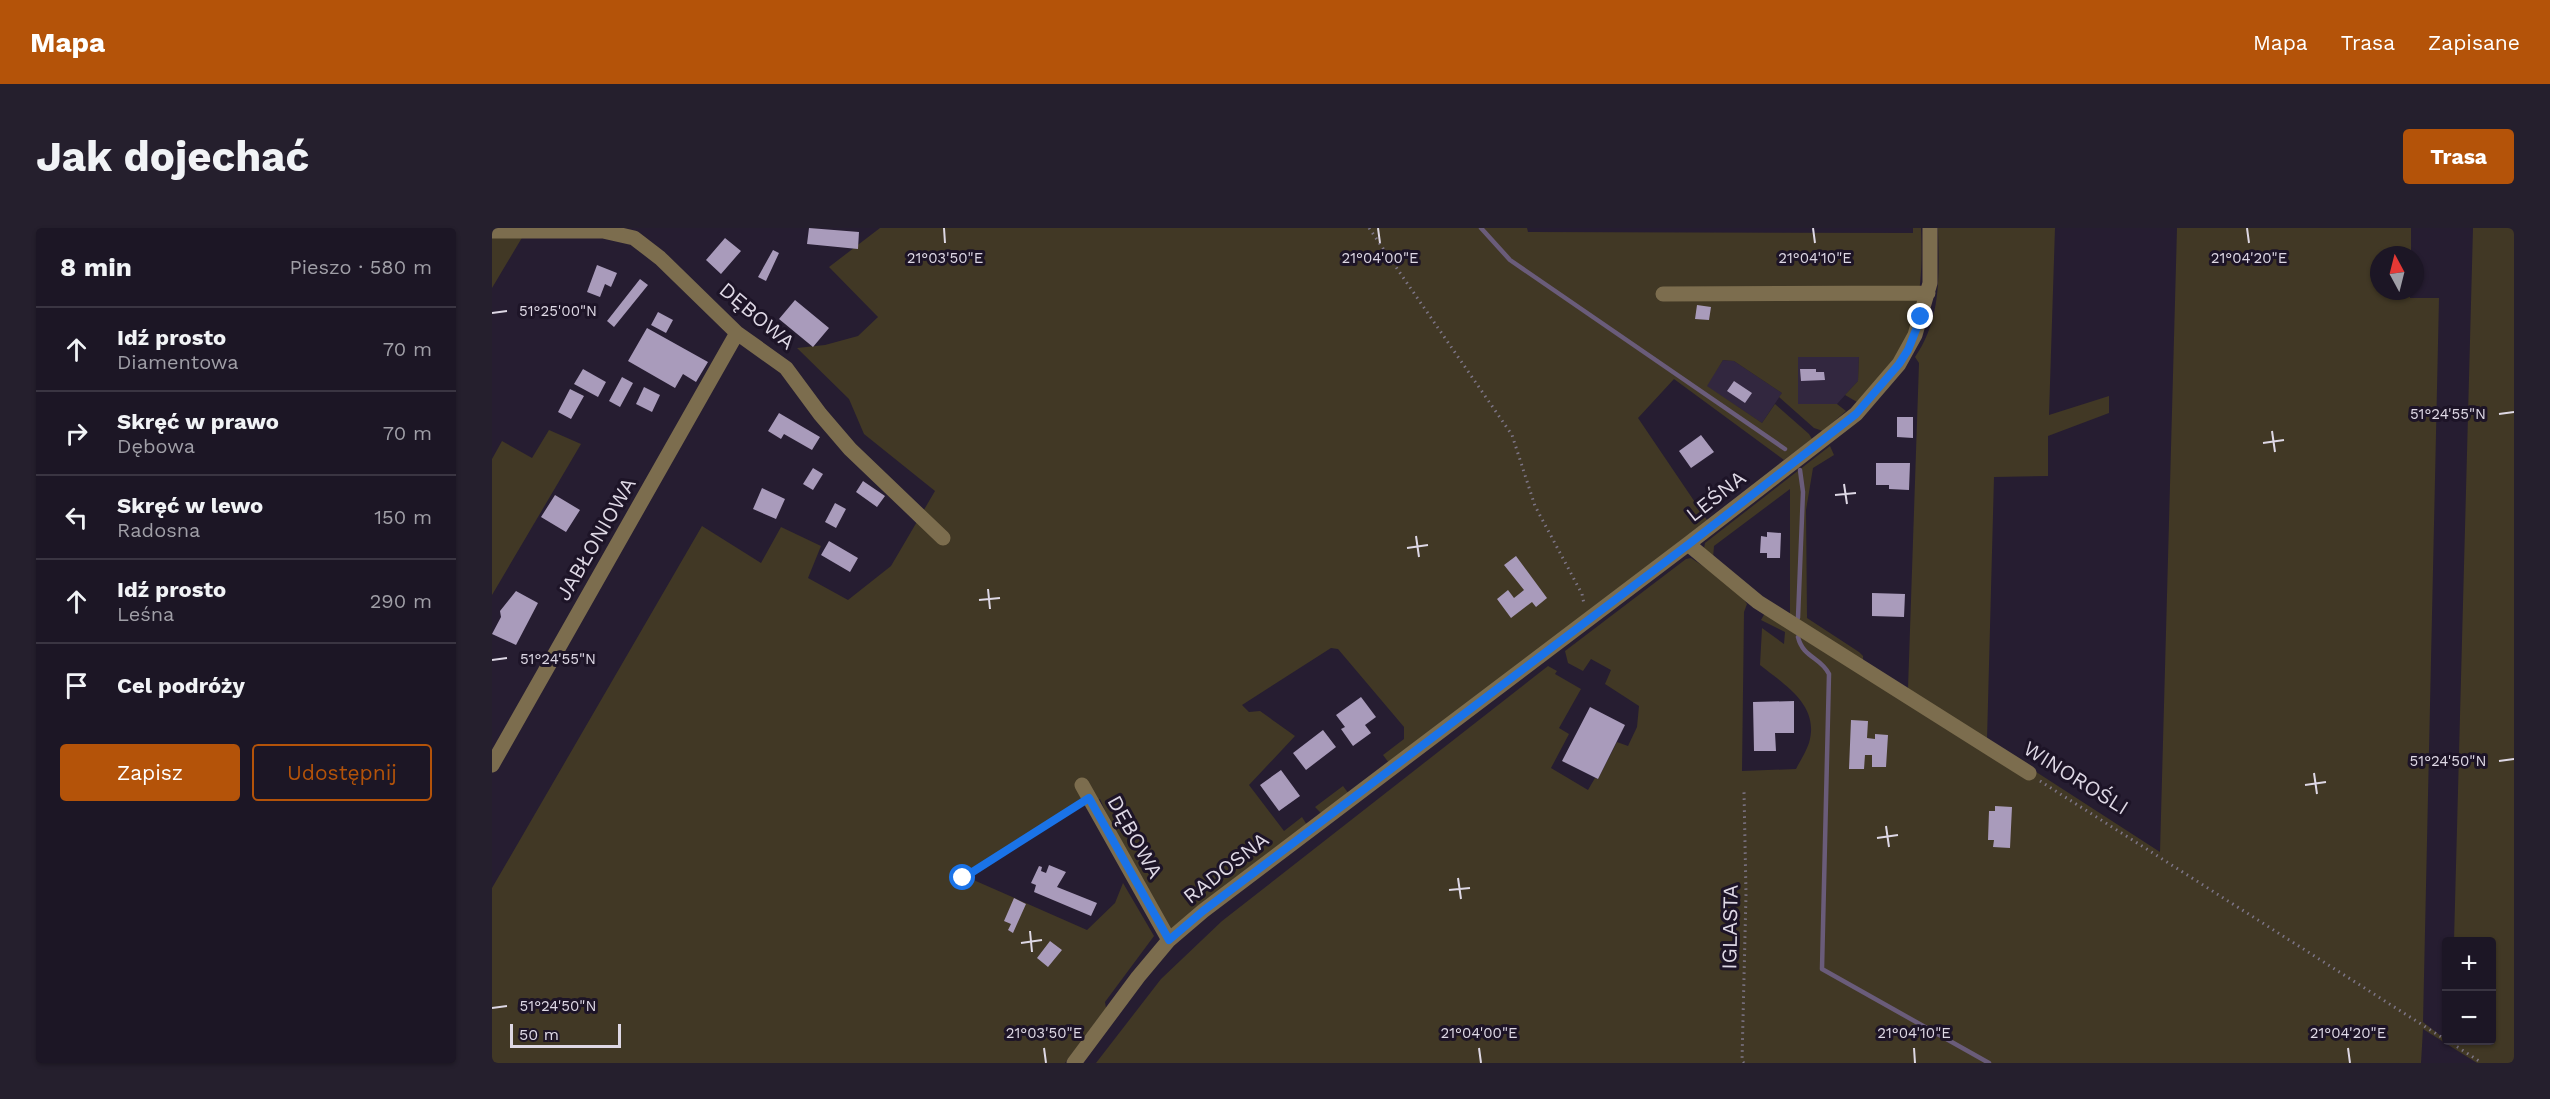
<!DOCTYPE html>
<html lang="pl">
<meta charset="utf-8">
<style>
:root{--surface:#1c1625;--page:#251f2d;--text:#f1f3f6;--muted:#a09fa7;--line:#3a3542;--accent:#b45309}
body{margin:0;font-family:"Work Sans",sans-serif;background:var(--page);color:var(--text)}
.controls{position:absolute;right:18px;bottom:18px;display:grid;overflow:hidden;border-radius:6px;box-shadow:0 2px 4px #0004}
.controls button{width:54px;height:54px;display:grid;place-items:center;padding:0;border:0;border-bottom:2px solid var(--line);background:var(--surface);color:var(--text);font:30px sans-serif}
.compass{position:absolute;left:1878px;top:18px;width:54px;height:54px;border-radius:50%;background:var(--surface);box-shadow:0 2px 4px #0004;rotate:353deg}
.scale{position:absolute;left:18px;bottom:15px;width:111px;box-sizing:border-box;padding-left:6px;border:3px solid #ded8e5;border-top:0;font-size:16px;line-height:21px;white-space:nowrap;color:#ded8e5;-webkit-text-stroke:4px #1d1427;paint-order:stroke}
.stop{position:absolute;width:18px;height:18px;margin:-14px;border:4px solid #1a73e8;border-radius:50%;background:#fff}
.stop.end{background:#1a73e8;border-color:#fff;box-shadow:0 2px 6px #0008}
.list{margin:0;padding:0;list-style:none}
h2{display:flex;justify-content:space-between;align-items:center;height:78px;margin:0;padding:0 24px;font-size:26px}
h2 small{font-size:20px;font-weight:400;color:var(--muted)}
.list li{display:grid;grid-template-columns:39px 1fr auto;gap:18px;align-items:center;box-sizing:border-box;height:84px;padding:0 24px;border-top:2px solid var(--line)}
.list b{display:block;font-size:22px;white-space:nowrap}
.list p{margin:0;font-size:20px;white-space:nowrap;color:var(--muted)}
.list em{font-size:20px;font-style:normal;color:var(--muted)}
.actions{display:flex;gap:12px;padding:18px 24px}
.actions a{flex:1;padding:14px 0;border:2px solid var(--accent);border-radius:6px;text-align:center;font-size:21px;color:var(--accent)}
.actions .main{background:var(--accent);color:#fff}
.icon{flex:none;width:33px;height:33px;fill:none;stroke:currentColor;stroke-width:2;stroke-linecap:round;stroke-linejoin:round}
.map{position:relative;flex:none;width:2022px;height:835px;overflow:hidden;border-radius:6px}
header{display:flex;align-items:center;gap:36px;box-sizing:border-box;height:84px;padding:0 30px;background:var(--accent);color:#fff}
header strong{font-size:28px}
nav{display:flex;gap:33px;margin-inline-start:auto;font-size:21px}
.intro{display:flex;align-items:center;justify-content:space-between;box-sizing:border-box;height:144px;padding:0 36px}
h1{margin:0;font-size:42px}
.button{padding:15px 27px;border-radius:6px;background:var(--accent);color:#fff;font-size:21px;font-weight:700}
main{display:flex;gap:36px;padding:0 36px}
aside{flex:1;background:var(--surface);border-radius:6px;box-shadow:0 2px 4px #0004}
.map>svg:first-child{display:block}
</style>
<header>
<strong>Mapa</strong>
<nav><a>Mapa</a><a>Trasa</a><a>Zapisane</a></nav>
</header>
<div class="intro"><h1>Jak dojechać</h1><a class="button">Trasa</a></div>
<main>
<aside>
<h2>8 min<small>Pieszo · 580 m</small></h2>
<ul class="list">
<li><svg class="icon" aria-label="ahead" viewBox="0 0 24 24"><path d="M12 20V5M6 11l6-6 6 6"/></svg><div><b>Idź prosto</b><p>Diamentowa</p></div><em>70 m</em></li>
<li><svg class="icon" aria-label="right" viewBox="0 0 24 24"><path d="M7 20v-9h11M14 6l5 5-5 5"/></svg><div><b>Skręć w prawo</b><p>Dębowa</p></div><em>70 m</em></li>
<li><svg class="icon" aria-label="left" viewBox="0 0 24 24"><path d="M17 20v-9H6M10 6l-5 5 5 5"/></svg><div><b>Skręć w lewo</b><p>Radosna</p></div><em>150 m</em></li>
<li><svg class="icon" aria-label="ahead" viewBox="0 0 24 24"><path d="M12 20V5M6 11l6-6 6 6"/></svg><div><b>Idź prosto</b><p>Leśna</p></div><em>290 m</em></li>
<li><svg class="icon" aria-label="arrive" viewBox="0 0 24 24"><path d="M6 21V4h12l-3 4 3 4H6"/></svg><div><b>Cel podróży</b></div></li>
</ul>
<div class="actions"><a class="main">Zapisz</a><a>Udostępnij</a></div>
</aside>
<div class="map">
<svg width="2022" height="835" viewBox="0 0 2022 835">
<rect width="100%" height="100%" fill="#261d31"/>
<path fill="#32273f" d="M1306,129H1367L1366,153L1345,176H1306Z
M1231,132L1242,133L1290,165L1270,195L1214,158Z"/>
<path fill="#413825" d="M388,0H1035L1036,4L1421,5V0H1429C1431,45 1429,89 1405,129C1395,145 1378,160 1365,174L1353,167L1366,153L1367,129H1306V176H1345L1354,183L1331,203L1322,200L1287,169L1290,165L1242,133L1231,132L1215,158L1270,195L1283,176L1317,206L1320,211L1292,232L1182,151L1146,190L1215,292L1137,354L897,535L891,527L912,511V499L846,421L839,420L750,477L757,484L768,483L803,508L757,557L792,603L810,589L815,597L678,706L623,605L608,571L592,577L477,650L595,702L623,675L631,655L662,708L613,774L614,780L573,835H0V660L210,298L269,335L289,299L329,318L316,350L356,372L399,338L443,263L372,206L357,171L305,120L333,117L366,108L386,89L337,39Z
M1446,0H1563L1557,187L1617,168V185L1556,208V248L1502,249L1495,512L1668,624L1685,0H1919V27H1887V63H1918V70H1947L1931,794L1954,812L1959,813L2000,812V714L1962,713L1981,0H2022V835H1985L1931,801L1929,835H604L669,751L730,693L1056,438L1065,443L1063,446L1089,461L1067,500L1077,506L1059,540L1096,562L1103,550L1106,551L1125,514L1136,518L1145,499L1147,478L1113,456L1119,442L1099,431L1091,443L1076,435L1073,423L1194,331L1199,330L1244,360L1255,376L1252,384L1250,543L1304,541C1308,533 1314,524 1317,515C1328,477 1293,457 1268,437L1270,400L1292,416L1293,404L1269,392L1273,385L1298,390V261L1222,318L1221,330L1212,320L1213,315L1338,218L1342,227L1321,240L1314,282L1315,390L1367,424L1371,428V435L1416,461L1427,135L1423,129C1450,90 1447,45 1446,0Z
M0,8H31L0,60Z
M57,202L89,216L0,367V231L10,213L40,230Z
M851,558L857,566L830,586L823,579Z"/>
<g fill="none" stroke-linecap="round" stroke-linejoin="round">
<path stroke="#6a5c7a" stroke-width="4.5" d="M989,0L1018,32L1293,221
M1306,390L1311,264L1308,242
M1306,409C1311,430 1329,429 1337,446L1330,741L1497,835"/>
</g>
<path fill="#a99bbb" d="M317,0L367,4L366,21L315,16Z
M233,10L249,23L229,46L214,32Z
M281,22L287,25L274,53L266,49Z
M105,37L125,45L119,59L113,56L108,69L95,64Z
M148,51L156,57L122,99L115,93Z
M303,72L337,100L321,119L287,91Z
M1205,77L1219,79L1217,92L1203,91Z
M166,84L181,92L174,105L159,97Z
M155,100L216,134L204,154L191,146L183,160L136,133Z
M91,141L114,154L106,169L82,156Z
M1308,141H1324V144H1332L1333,152L1309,153Z
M130,149L141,155L128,179L117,173Z
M1242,153L1260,165L1253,175L1235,163Z
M152,159L168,167L160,184L144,176Z
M78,161L92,168L79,191L66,184Z
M287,185L328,209L320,222L292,206L289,211L276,203Z
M1405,189H1421V210L1405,209Z
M1209,207L1222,224L1199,240L1187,223Z
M1384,235H1418L1417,262L1397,261V257H1384Z
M321,240L331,246L321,262L311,256Z
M371,253L393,268L385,279L364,264Z
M270,260L293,271L284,291L261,281Z
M63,267L88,282L74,304L49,289Z
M343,275L354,281L344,300L333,294Z
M1275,304L1289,305L1288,330H1275V325H1268L1269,308L1275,309Z
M337,313L366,330L358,344L329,327Z
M1024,328L1055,370L1044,379L1040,374L1019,390L1005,371L1016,362L1022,370L1032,362L1012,337Z
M24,363L46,375L24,417L0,406L9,389L8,383Z
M1380,365L1413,366L1412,389L1380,388Z
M869,469L884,489L873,497L879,505L861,518L849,501L853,499L844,487Z
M1302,473V505H1283L1284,523H1262L1261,474Z
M1098,479L1133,497L1106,551L1070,533Z
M1359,492L1376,493L1375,510L1383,511V506L1396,507L1394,539H1380V527H1373L1372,541H1357Z
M831,502L844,519L814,542L801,525Z
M789,542L808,568L787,583L768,557Z
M1503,578L1520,579L1518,620L1501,619L1502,612H1496L1497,583H1503Z
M557,637L574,644L565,659L605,675L599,688L542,664L544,657L539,655L547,638L550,639L549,643L554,645Z
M522,670L534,676L521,705L516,702L519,696L512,693Z
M558,713L570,722L556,739L545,730Z"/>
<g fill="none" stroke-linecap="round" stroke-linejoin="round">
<path stroke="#7d7586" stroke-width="3" stroke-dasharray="1.5 4.5" stroke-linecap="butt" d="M877,0L1020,207L1043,278L1090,366L1092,376
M1548,553L1954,812
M471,650L585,577
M1955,812L1990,835
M1252,835L1250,833L1254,666L1252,563"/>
<path stroke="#7c6d4e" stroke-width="15" d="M0,3H111L142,10L168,30L245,105L294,140L328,186L358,221L451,310
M1171,66L1436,65
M1196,316L1266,374L1537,545
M0,537L245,105
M590,557L677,712
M582,835L646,749L677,712L711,683L1196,316L1364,186L1407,136L1423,107L1438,55V0"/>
</g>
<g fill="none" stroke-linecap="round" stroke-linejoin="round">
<path stroke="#1a73e8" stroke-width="8" d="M471,650L597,570L677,712L711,683L1197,316L1364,186L1407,136L1416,122L1429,89"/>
</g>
<path fill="none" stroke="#ded8e5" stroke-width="2" d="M452,0L453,15M886,0L888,15M1321,0L1323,15M1755,0L1757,15M0,85L15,83M2007,186L2022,184M1780,203L1783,224M1771,215L1792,212M1352,256L1355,276M1343,267L1364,265M924,308L927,329M915,320L936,317M496,361L498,381M487,372L508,370M0,432L15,430M2007,533L2022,531M1822,545L1825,566M1813,557L1834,554M1394,598L1397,619M1385,610L1406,607M966,650L969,671M957,662L978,660M538,703L540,724M529,715L550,712M0,780L15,778M552,820L554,835M987,820L989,835M1422,820L1423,835M1856,820L1858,835"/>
<g text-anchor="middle" stroke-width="6" stroke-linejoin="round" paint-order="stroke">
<g font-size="21" fill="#ded8e5" stroke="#1d1427">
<text transform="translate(265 88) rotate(40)" y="7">DĘBOWA</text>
<text transform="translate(1224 268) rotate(-38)" y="7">LEŚNA</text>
<text transform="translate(104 311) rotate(-60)" y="7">JABŁONIOWA</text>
<text transform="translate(1584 550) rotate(32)" y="7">WINOROŚLI</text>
<text transform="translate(643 609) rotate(61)" y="7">DĘBOWA</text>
<text transform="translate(734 640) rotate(-38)" y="7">RADOSNA</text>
<text transform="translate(1238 699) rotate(-89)" y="7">IGLASTA</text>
</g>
</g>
<g font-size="15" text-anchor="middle" fill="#ded8e5" stroke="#1d1427" stroke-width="6" stroke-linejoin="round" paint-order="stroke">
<text x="1757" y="35">21°04'20"E</text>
<text x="453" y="35">21°03'50"E</text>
<text x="888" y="35">21°04'00"E</text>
<text x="1323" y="35">21°04'10"E</text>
<text x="66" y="88">51°25'00"N</text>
<text x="1956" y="191">51°24'55"N</text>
<text x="66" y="436">51°24'55"N</text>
<text x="1956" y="538">51°24'50"N</text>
<text x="66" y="783">51°24'50"N</text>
<text x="552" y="810">21°03'50"E</text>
<text x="987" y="810">21°04'00"E</text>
<text x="1422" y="810">21°04'10"E</text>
<text x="1856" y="810">21°04'20"E</text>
</g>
</svg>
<div class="controls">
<button>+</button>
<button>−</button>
</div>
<svg class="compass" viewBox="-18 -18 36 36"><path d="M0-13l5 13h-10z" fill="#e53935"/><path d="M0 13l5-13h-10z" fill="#a09fa7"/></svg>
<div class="scale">50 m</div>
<div class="stop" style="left:471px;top:650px"></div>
<div class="stop end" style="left:1429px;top:89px"></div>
</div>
</main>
